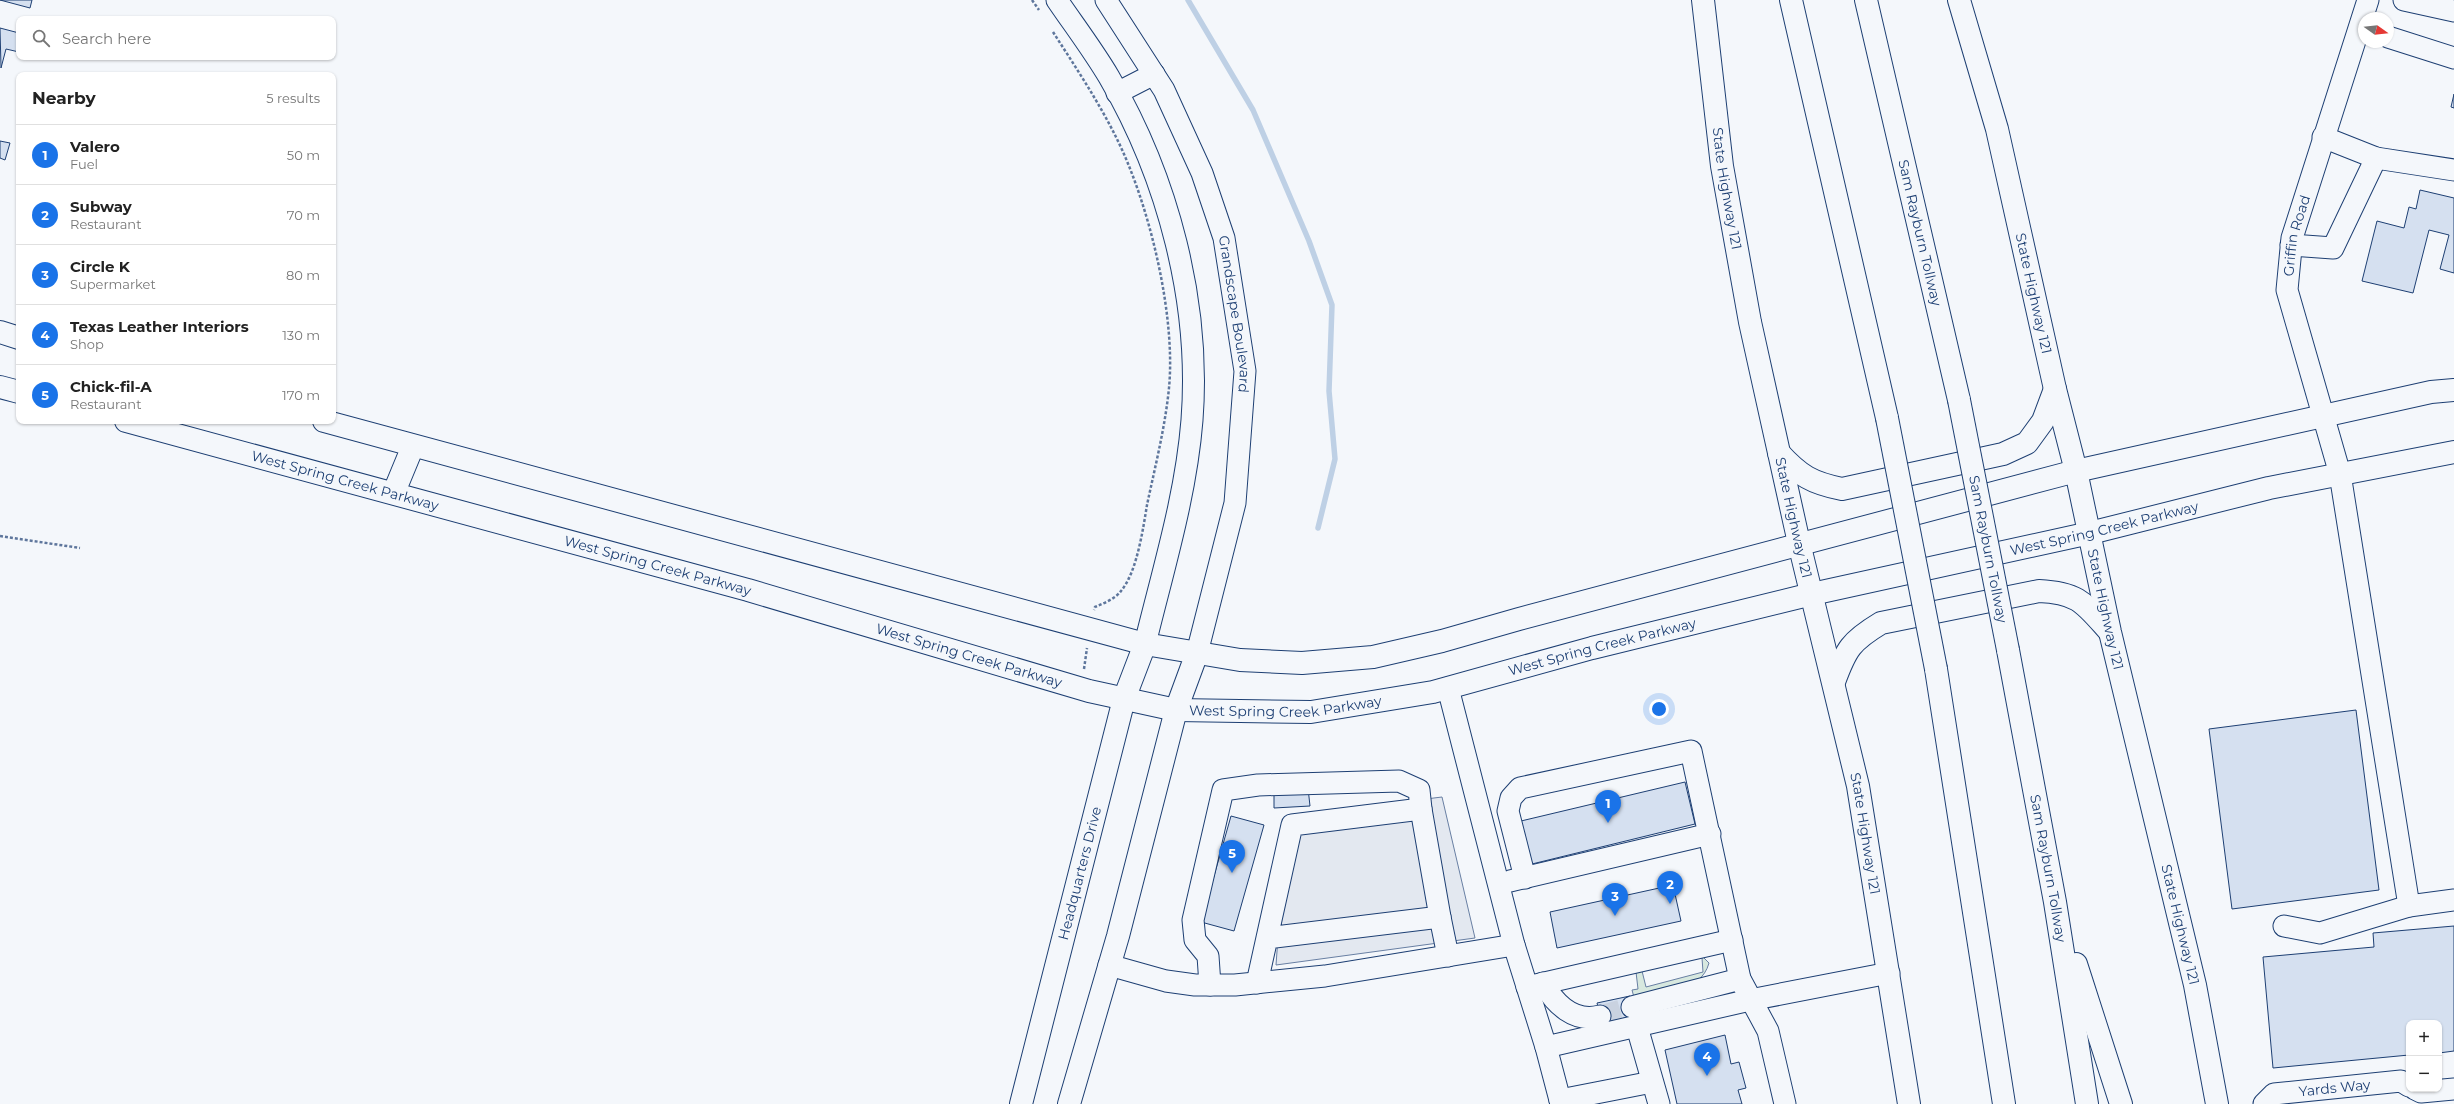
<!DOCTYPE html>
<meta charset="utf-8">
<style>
:root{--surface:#fff;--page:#f2f2f2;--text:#222;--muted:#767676;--line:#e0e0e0;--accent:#1a73e8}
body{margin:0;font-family:Montserrat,sans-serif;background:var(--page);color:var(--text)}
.controls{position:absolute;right:12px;bottom:12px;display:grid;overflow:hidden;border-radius:8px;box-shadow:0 1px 3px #0004}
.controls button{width:36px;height:36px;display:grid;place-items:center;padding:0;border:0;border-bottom:1px solid var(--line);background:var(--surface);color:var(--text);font:20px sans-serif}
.compass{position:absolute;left:2358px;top:12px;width:36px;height:36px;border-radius:50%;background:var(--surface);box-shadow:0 1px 3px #0004;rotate:105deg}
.you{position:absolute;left:1659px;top:709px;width:14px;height:14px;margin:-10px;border:3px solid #fff;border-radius:50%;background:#1a73e8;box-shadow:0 0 0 6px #1a73e833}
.badge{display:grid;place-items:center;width:26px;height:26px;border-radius:50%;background:var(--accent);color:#fff;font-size:13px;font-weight:700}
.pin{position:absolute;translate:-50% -33px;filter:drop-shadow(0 1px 2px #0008)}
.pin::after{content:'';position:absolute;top:21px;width:14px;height:12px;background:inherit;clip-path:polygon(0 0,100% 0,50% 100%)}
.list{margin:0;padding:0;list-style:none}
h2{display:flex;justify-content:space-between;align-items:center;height:52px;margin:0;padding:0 16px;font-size:17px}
h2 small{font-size:13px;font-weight:400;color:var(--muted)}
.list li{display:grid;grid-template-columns:26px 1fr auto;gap:12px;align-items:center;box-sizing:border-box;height:60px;padding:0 16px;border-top:1px solid var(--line)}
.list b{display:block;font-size:15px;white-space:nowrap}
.list p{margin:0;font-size:13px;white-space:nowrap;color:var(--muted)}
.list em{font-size:13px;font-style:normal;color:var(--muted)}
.icon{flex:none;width:22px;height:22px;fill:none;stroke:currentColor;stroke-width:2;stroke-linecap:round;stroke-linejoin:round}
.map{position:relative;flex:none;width:2454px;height:1104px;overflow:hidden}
.search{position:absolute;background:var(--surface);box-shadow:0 1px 3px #0004;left:16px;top:16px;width:320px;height:44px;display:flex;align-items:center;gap:10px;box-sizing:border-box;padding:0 14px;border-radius:8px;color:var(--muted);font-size:15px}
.panel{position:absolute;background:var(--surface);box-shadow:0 1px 3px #0004;left:16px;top:72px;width:320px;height:352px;border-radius:8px}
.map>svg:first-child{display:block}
</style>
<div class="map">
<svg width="2454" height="1104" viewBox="0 0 2454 1104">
<rect width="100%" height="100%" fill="#f4f7fb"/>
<path fill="#d7e8df" stroke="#687fa3" d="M1703,957L1709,963C1701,993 1660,994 1635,1001L1632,990L1638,989L1636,972L1642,971L1646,987L1703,972L1702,958Z"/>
<path fill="#e3e8f0" stroke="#687fa3" d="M1442,797L1475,938L1276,965L1287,816Z"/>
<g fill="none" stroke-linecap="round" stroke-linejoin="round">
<path stroke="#bed0e5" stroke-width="5.5" d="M1188,0L1253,110L1309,241L1332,305L1329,391L1335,459L1318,528"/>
</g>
<path fill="#d5e0f0" stroke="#1d3f73" d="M0,0H32L30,8Z
M0,28L19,33V52L6,49L1,68Z
M2454,94V108L2451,107Z
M0,141L10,143L5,160L0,158Z
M2420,190L2454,198V273L2440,269L2449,235L2429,230L2413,293L2362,281L2377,221L2404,228L2409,207L2416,209Z
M2356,710L2379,890L2232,909L2209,729Z
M1685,782L1695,824L1532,864L1521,821Z
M1308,788L1310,806L1274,808V789Z
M1231,816L1264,825L1234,931L1201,922Z
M1673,885L1681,921L1557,948L1550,912Z
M2454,926V1051L2439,1053V1023H2409V1055L2273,1068L2263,957L2374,947L2373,933Z
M1630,996L1634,1016L1602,1023L1597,1003Z
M1725,1035L1731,1064L1739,1062L1746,1088L1738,1090L1742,1104H1677L1665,1050Z"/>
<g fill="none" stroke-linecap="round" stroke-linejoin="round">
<path stroke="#c9d2e0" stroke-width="21" stroke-dasharray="21 10" stroke-linecap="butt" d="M1600,1016L1632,1007"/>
<defs>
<g id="minor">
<path d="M1057,0C1074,25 1093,50 1109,77C1168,178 1201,303 1192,420C1186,496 1163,570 1145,644"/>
<path id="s1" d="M1106,0L1164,90L1202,173L1224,238L1245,371L1235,503L1197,653"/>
<path d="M2404,0L2454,11"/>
<path d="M2388,37L2454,58"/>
<path d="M1117,93L1154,74"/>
<path d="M2376,158L2454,170"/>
<path d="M2291,245L2333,248L2376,158L2323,137"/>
<path d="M1448,688L1514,945L1546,1047L1750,1000L1889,973"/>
<path d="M1525,878L1508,811L1511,798L1520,788L1691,751L1740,979L1768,1031L1785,1104"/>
<path d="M1510,881L1710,834"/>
<path d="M2409,906L2454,900"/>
<path d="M1440,917L1448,956"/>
<path id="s2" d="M2284,926L2320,933L2409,906L2340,474L2287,290L2292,238L2368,0"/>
<path d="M1109,965L1166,981L1195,985H1235L1325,976L1514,945"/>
<path d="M1257,983L1292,825L1421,809L1440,917L1267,938"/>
<path d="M1543,983C1555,1004 1574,1023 1600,1016"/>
<path d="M1210,985L1208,956L1195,940L1193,920L1223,790L1258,785L1399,781L1419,790L1421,809"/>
<path d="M1527,987L1732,940"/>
<path d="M1632,1007L1740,979"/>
<path d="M1637,1027L1659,1104"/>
<path d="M1546,1047L1561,1104"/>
<path d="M2415,1089L2421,1092L2454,1089"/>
<path d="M1560,1100L1652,1082"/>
<path id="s3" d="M2264,1104L2274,1094L2401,1081L2409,1086"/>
</g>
<g id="major">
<path id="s4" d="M1703,0L1722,166L1750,322L1799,543L1858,786L1909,1104"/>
<path id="s5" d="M1959,0L1997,129L2055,389L2076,471L2110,632L2195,985L2217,1104"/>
<path d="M0,332L19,338"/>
<path d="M0,387L19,392"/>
<path id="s6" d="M126,421L748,590L1089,691L1176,710L1311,712L1433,692L1592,648L1812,594L2090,533L2269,488L2454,452"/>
<path d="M324,421L1145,644L1240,660L1302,663L1373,657L1442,641L1519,619L2076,471L2431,392L2454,390"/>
<path d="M1779,453C1800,476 1812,483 1842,489L2003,454L2027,443L2043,421L2055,389"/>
<path d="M394,492L413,446"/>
<path d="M1834,682C1846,649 1851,641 1881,623L2039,591C2079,593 2084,603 2109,631"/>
<path id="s7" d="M1021,1104L1124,699L1145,644"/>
<path d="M1069,1104L1118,936L1176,710L1197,653"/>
</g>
<g id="highway">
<path d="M1791,0L1887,418"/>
<path id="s8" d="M1866,0L1959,400"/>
<path id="s9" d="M2008,650L2055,902L2087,1104"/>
<path d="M1936,669L2004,1104"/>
<path d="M2076,964L2121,1104"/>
</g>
</defs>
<use href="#minor" stroke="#1d3f73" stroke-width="23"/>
<use href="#major" stroke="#1d3f73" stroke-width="24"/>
<use href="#highway" stroke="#1d3f73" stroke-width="24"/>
<path stroke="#5e769c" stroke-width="2.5" stroke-dasharray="3 2" stroke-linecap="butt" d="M1032,0L1039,10
M1053,32C1075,66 1098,101 1116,137C1149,203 1176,315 1169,388C1165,428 1155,467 1147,505C1143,529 1137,572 1121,591C1115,599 1104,603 1095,607L1094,610
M0,536L80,548
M1084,669L1087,648"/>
<use href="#minor" stroke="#f4f7fb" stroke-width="21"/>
<use href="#major" stroke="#f4f7fb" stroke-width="22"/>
<use href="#highway" stroke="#f4f7fb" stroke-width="22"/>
<defs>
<g id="highway-bridge">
<path id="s10" d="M1959,400L2008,650"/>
<path d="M1887,418L1936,669"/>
</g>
</defs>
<use href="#highway-bridge" stroke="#1d3f73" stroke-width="24" stroke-linecap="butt"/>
<use href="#highway-bridge" stroke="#f4f7fb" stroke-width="22"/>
</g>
<g text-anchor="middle" stroke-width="3" stroke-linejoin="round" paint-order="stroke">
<g font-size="14" fill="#1d3f73" stroke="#f4f7fb">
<text dy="5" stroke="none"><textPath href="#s4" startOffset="190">State Highway 121</textPath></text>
<text dy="5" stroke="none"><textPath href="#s8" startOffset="239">Sam Rayburn Tollway</textPath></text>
<text dy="5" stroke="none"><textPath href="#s2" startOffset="814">Griffin Road</textPath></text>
<text dy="5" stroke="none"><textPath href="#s5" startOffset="303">State Highway 121</textPath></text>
<text dy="5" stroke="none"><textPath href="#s1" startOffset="344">Grandscape Boulevard</textPath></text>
<text dy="5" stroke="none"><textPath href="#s6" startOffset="227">West Spring Creek Parkway</textPath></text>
<text dy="5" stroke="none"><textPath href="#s4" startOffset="526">State Highway 121</textPath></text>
<text dy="5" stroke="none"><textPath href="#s6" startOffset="2039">West Spring Creek Parkway</textPath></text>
<text dy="5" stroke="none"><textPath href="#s10" startOffset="152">Sam Rayburn Tollway</textPath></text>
<text dy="5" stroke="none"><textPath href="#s6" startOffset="551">West Spring Creek Parkway</textPath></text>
<text dy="5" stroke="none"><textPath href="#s5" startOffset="627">State Highway 121</textPath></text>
<text dy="5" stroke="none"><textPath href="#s6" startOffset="1523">West Spring Creek Parkway</textPath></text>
<text dy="5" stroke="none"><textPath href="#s6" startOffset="875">West Spring Creek Parkway</textPath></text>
<text dy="5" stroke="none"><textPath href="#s6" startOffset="1199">West Spring Creek Parkway</textPath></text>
<text dy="5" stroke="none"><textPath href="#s4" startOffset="850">State Highway 121</textPath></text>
<text dy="5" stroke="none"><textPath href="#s9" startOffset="222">Sam Rayburn Tollway</textPath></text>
<text dy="5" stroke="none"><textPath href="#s7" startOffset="238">Headquarters Drive</textPath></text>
<text dy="5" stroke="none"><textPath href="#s5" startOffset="951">State Highway 121</textPath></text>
<text dy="5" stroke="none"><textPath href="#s3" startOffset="75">Yards Way</textPath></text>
</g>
</g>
</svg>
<div class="controls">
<button>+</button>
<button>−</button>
</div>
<svg class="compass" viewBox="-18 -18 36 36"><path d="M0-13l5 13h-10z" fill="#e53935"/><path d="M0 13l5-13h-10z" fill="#767676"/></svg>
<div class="you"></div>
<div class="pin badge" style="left:1608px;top:823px">1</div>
<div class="pin badge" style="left:1670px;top:904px">2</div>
<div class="pin badge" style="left:1615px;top:916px">3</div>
<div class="pin badge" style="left:1707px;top:1076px">4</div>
<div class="pin badge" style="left:1232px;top:873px">5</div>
<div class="search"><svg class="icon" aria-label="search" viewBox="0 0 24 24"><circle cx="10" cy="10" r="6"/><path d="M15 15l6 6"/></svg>Search here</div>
<section class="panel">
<h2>Nearby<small>5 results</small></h2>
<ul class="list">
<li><span class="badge">1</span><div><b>Valero</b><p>Fuel</p></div><em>50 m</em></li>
<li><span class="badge">2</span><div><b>Subway</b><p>Restaurant</p></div><em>70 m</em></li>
<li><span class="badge">3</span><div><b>Circle K</b><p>Supermarket</p></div><em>80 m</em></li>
<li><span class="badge">4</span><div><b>Texas Leather Interiors</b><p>Shop</p></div><em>130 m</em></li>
<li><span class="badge">5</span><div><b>Chick-fil-A</b><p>Restaurant</p></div><em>170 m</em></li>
</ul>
</section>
</div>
